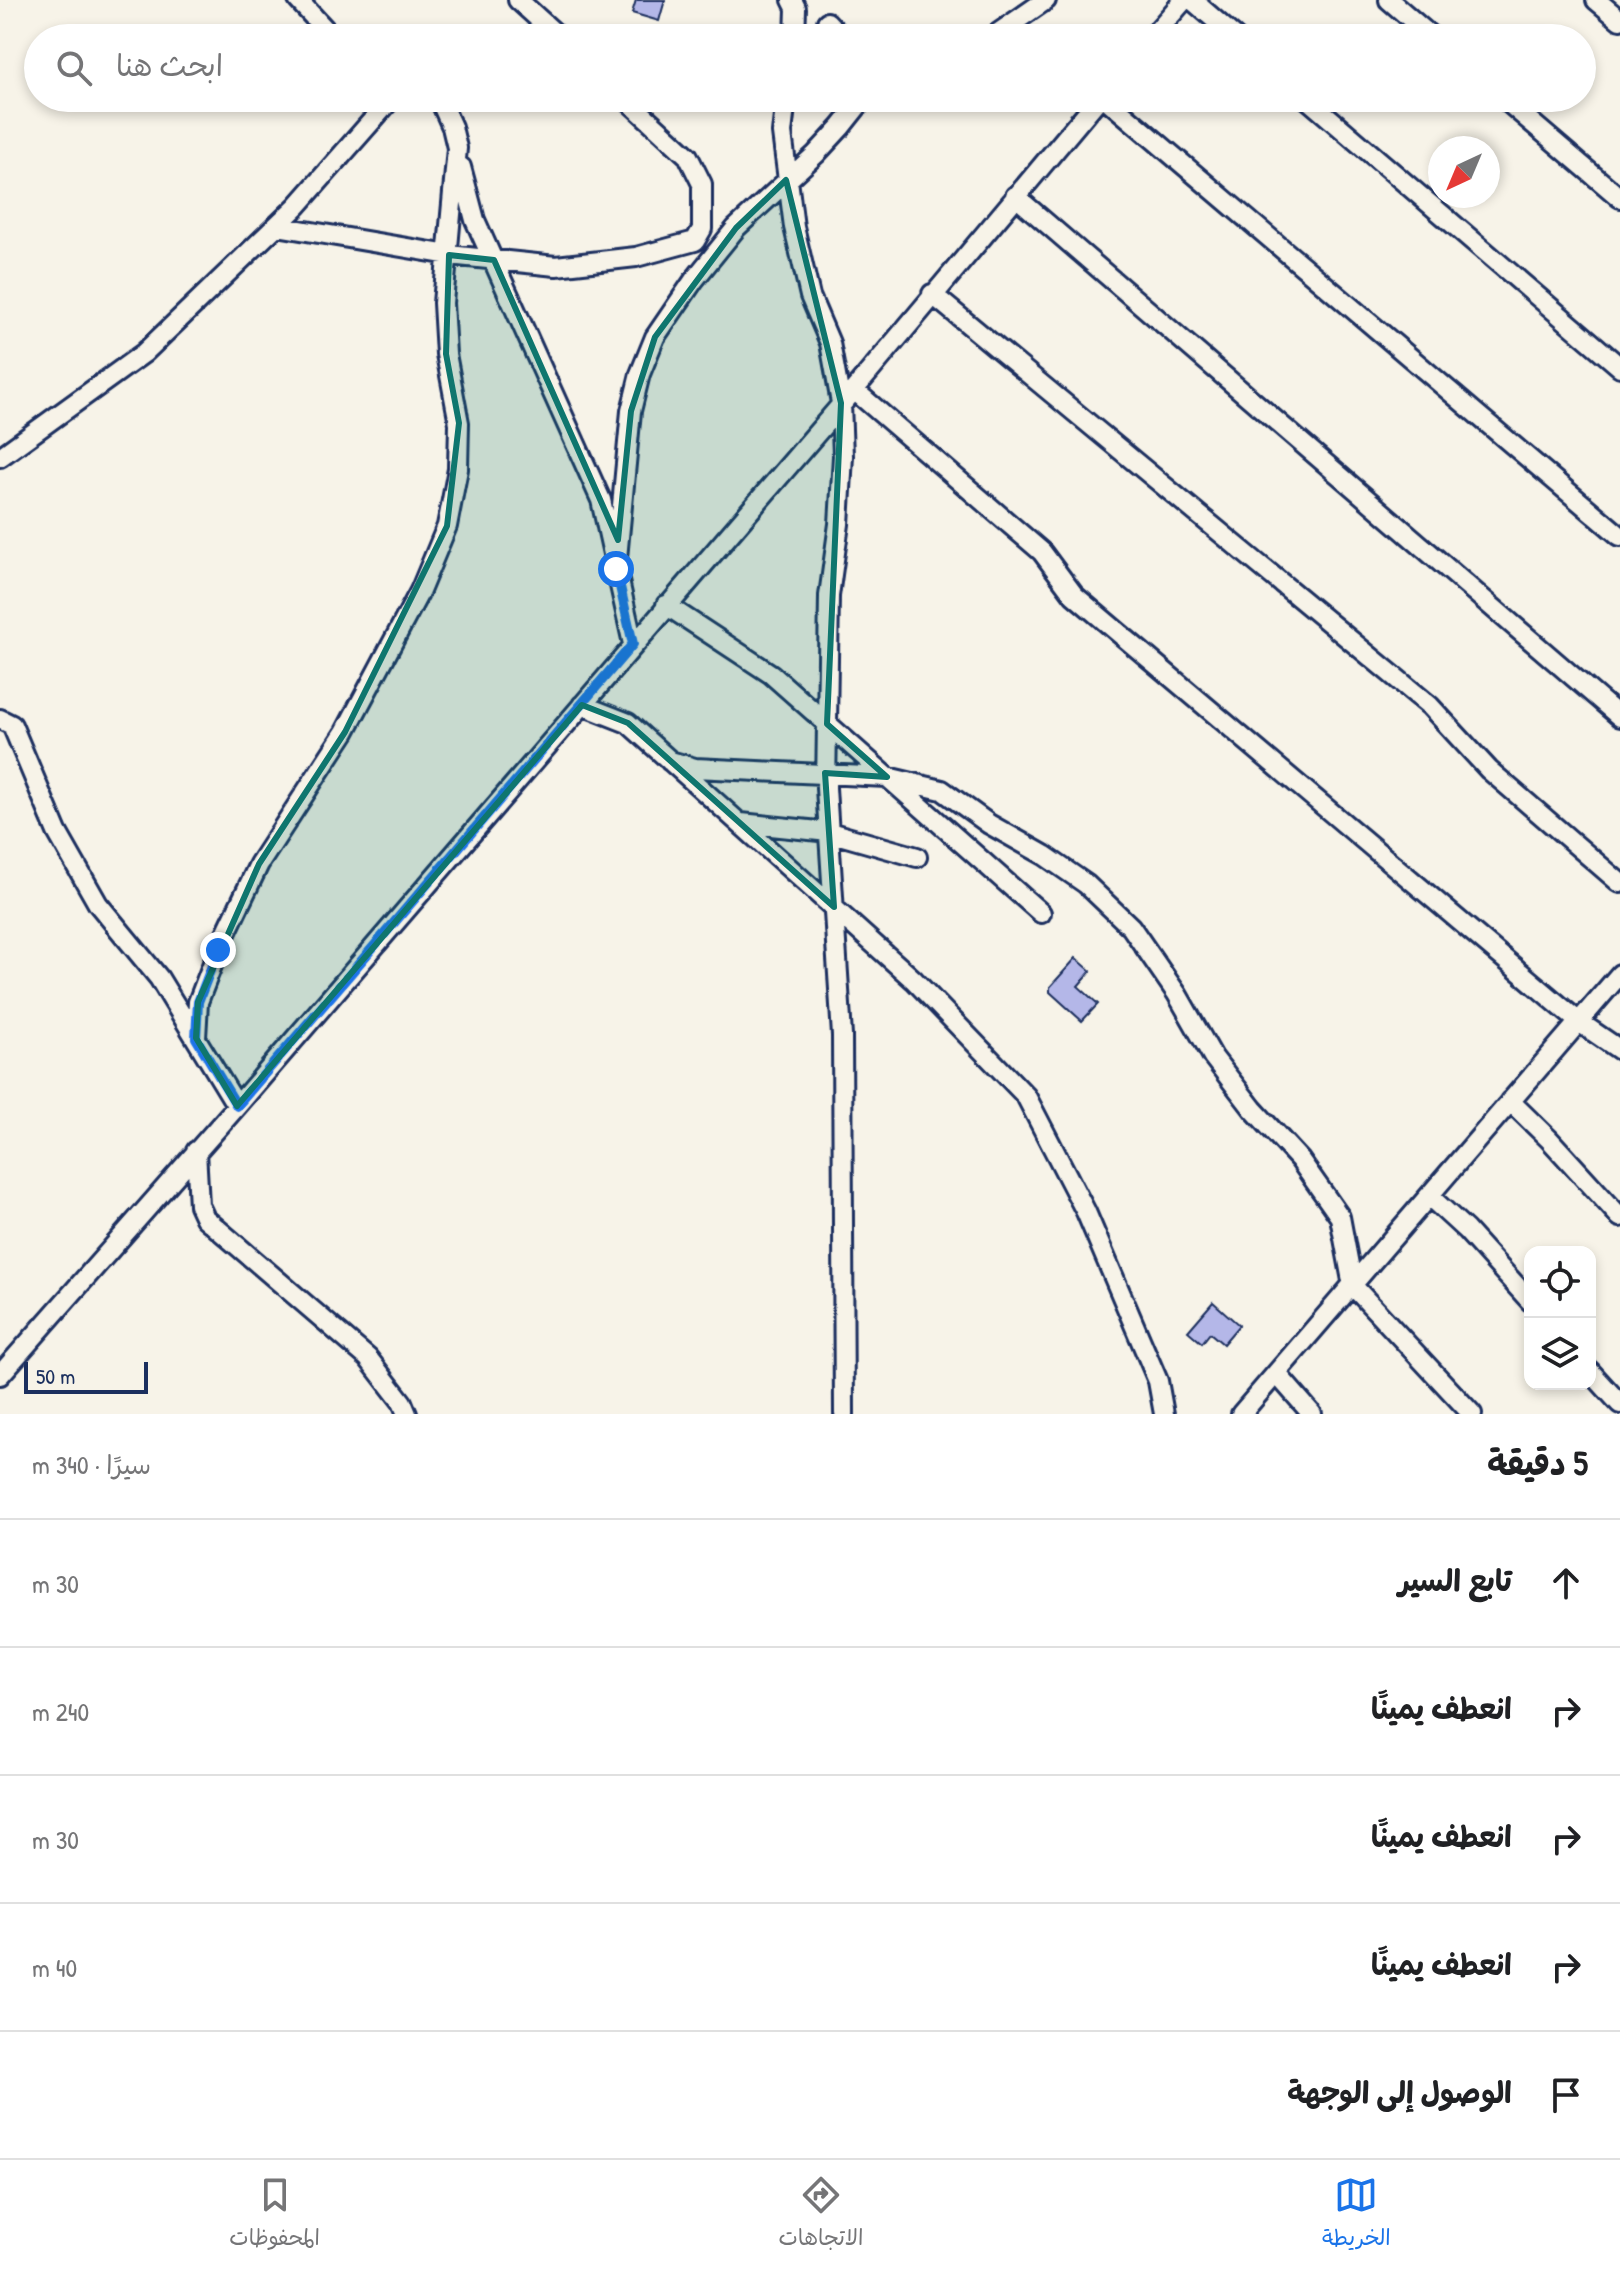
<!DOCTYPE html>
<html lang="ar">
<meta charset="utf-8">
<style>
:root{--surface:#fff;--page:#f2f2f2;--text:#202124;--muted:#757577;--line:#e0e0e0;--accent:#1a73e8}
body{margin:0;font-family:"Patrick Hand","Playpen Sans Arabic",sans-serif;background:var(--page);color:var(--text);direction:rtl}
.controls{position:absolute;right:24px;bottom:24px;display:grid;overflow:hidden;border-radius:16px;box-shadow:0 4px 12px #0003}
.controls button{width:72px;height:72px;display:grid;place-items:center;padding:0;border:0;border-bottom:2px solid var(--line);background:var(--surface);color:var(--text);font:40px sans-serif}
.compass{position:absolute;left:1428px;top:136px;width:72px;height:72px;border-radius:50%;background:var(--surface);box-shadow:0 4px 12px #0003;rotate:224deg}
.scale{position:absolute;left:24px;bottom:20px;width:124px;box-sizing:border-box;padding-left:8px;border:4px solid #1b2f5e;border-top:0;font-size:22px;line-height:28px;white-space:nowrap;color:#1b2f5e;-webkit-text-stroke:6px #f7f3e8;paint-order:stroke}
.stop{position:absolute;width:24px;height:24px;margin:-18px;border:6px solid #1a73e8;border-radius:50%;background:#fff}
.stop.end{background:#1a73e8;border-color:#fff;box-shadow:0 2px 8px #0008}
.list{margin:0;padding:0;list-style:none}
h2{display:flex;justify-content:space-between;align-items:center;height:104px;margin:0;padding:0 32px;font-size:34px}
h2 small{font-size:26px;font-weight:400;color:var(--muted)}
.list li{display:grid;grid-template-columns:52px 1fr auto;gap:24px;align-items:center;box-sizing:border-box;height:128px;padding:0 32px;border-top:2px solid var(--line)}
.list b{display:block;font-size:30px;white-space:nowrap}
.list em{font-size:26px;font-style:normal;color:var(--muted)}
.icon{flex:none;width:44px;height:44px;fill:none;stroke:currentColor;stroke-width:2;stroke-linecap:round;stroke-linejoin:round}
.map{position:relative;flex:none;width:1620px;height:1414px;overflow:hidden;direction:ltr}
.search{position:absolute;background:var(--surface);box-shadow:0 4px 12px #0003;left:24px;right:24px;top:24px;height:88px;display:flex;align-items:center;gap:20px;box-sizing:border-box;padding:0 28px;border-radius:44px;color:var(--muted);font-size:30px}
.sheet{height:744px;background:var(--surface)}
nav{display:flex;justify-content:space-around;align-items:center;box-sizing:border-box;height:112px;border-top:2px solid var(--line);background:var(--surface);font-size:22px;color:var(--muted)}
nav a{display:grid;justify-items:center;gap:4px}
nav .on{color:var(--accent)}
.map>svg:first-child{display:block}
</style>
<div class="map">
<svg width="1620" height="1414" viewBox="0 0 1620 1414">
<rect width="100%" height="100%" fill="#f7f3e8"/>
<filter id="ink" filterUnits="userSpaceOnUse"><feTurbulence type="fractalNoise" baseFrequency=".0125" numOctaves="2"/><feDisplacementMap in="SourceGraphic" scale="16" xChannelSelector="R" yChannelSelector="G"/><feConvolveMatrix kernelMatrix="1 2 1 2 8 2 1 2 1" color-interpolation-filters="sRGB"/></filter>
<g filter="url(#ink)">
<path fill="#b4b7e8" stroke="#1b2f5e" stroke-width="2" d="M636,0H665L659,21L632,13Z
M1076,958L1091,971L1078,986L1098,1004L1082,1021L1050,992V987Z
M1213,1302L1239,1325L1223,1344L1210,1333L1202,1343L1188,1331Z"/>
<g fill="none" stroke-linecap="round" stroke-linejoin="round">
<defs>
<path id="minor" d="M298,0L333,38
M518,0L560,38
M792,0L796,8L795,38
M1192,0L1236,38
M1389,0L1433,38
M1596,0L1620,20
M827,22L842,38
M991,38L1046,0
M1151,38L1184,0
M786,98L782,133L794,227L810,296L830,343L841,403L843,456L839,524L829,596L826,788L842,1036L844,1414
M1105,98L1620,536
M1306,98L1620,367
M1503,98L1620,198
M461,167L475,220L601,500L633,644
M1015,196L1620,717
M277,226L449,255L556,266L636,257L695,241L702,229V184L688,156L625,98
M932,294L1430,706L1489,770L1620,883
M854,390L1042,552L1074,595L1579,1022L1620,1050
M0,457L144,353L297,206L392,98
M616,569L631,411L640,374L655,337L694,280L736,228L816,154L841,127L864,98
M666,605L771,674L1041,913
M582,705L628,723L914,980L1026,1096L1086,1212L1158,1381L1164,1414
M0,719L12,725L57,832L98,904L159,978L237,1106
M670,761L695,768L887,777L942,790L989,824L1044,855L1086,884L1131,927L1177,994L1213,1057L1253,1109L1300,1160L1340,1217L1353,1286L1472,1414
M741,823L829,832L917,857
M196,1038L198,1002L218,950L259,864L345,732L420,591L447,526L458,469L459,423L446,354L443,303L457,148L452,127L439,98
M1510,1101L1549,1139L1620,1217
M196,1151L199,1205L205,1218L368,1358L402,1402L407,1414
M1429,1196L1466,1230L1530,1301
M1590,1371L1620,1404
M1277,1374L1312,1414
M0,1375L237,1106L854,390L1099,98
M1241,1414L1620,974"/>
</defs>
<use href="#minor" stroke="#1b2f5e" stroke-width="24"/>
<use href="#minor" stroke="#f7f3e8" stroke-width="18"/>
</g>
</g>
<g fill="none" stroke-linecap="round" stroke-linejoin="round" filter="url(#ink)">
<path stroke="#1a73e8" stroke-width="10" d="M218,950L198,1002L196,1038L237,1106L633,644L616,569"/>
</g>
<path fill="#0f766e" fill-opacity="0.2" stroke="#0f766e" stroke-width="6" stroke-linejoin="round" d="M786,180L841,403L827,724L887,777L825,773L834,907L628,723L582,705L237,1106L196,1038L198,1002L259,864L345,732L447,526L459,423L446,354L449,255L494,260L618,540L631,411L655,337L736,228Z"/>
</svg>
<div class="controls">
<button><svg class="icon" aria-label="locate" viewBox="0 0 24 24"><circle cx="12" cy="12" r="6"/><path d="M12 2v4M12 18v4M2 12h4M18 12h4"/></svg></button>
<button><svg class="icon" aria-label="layers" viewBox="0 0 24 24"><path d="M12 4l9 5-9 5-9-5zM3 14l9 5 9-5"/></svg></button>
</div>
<svg class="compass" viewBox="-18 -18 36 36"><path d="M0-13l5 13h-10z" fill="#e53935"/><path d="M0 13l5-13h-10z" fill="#757577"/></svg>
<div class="scale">50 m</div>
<div class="stop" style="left:616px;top:569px"></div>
<div class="stop end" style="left:218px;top:950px"></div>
<div class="search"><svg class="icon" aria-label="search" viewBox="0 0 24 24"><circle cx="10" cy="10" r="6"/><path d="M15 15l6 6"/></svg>ابحث هنا</div>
</div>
<section class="sheet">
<h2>5 دقيقة<small>سيرًا · 340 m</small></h2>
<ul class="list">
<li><svg class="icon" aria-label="ahead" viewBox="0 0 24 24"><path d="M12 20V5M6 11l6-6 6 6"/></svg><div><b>تابع السير</b></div><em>30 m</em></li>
<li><svg class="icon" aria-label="right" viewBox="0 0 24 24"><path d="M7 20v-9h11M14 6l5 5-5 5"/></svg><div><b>انعطف يمينًا</b></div><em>240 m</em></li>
<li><svg class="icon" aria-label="right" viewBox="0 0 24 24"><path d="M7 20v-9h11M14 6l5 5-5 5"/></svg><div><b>انعطف يمينًا</b></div><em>30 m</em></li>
<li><svg class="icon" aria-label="right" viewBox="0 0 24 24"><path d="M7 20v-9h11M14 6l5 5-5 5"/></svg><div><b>انعطف يمينًا</b></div><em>40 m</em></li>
<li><svg class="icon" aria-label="arrive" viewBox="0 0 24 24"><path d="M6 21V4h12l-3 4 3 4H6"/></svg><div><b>الوصول إلى الوجهة</b></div></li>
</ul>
</section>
<nav>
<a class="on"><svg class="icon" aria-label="map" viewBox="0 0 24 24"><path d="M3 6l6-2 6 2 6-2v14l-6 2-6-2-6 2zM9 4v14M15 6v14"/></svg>الخريطة</a>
<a><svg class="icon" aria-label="directions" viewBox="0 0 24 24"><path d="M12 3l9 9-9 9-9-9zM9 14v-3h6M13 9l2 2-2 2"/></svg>الاتجاهات</a>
<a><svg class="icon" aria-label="saved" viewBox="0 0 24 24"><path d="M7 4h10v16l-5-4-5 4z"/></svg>المحفوظات</a>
</nav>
